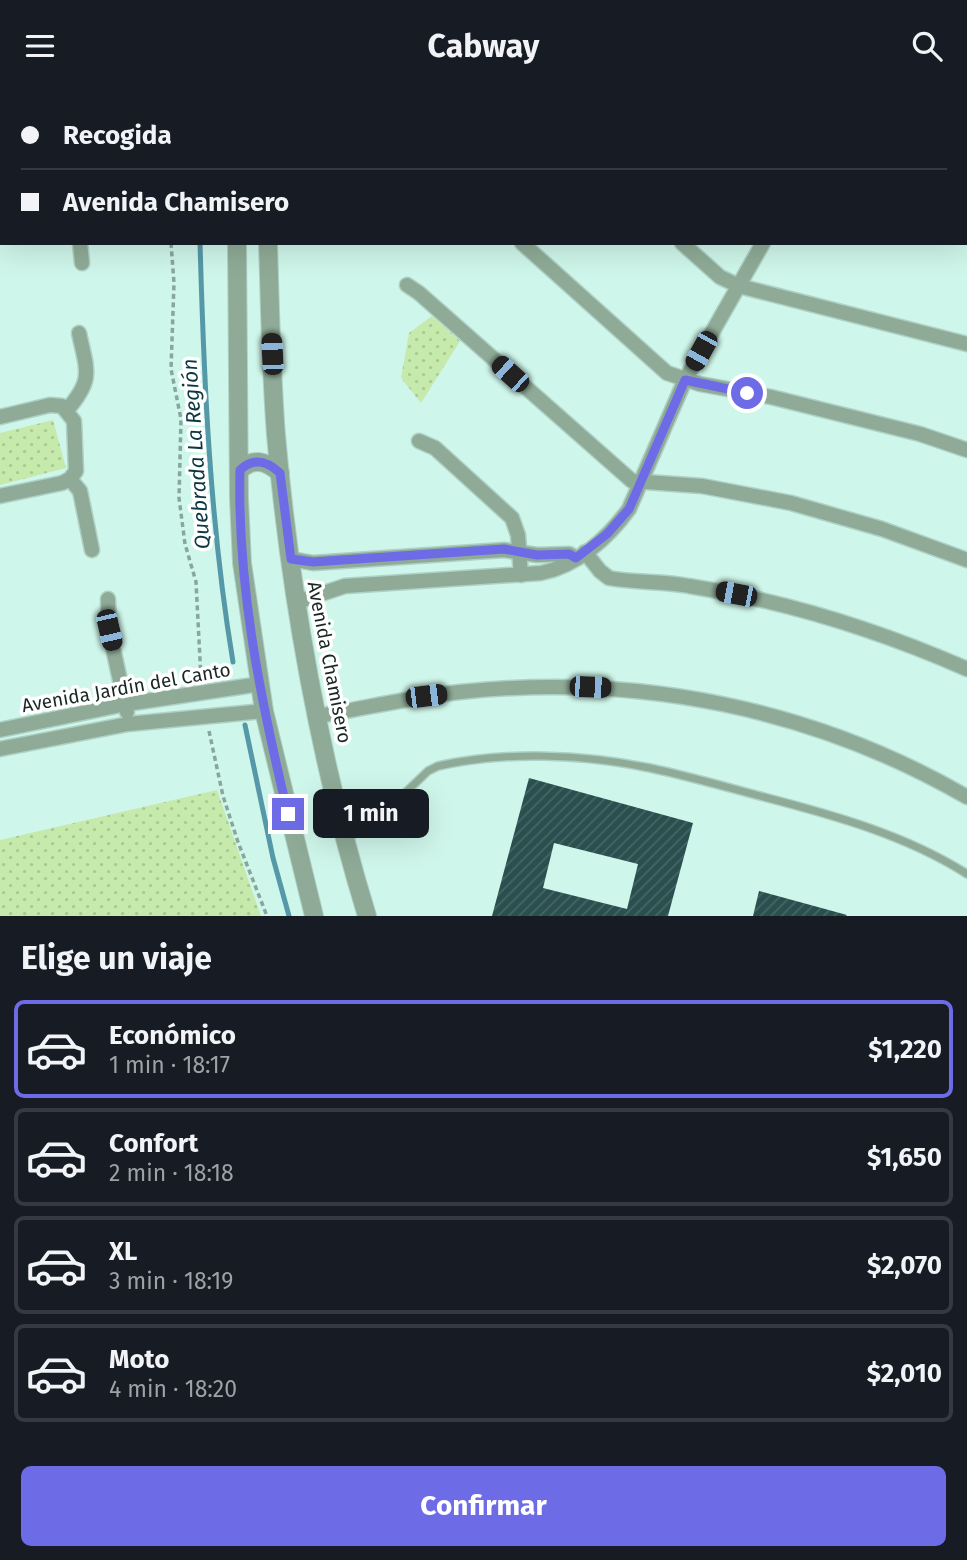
<!DOCTYPE html>
<html lang="es">
<meta charset="utf-8">
<style>
:root{--surface:#171b24;--page:#242831;--text:#f1f3f6;--muted:#9ea1a6;--line:#363941;--accent:#6e6be6}
body{margin:0;font-family:"Fira Sans",sans-serif;background:var(--page);color:var(--text);height:100vh;display:flex;flex-direction:column;font-size:26px;white-space:nowrap}
*{box-sizing:border-box;margin:0}
p{font-size:23px;color:var(--muted)}
.icon{flex:none;width:38px;height:38px;fill:none;stroke:currentColor;stroke-width:2;stroke-linecap:round;stroke-linejoin:round}
.map{position:relative;height:825px;overflow:hidden}
.drawer{display:flex;flex-direction:column;background:var(--surface);flex:1}
.drawer>*{flex:none}
.hud{position:absolute;left:0px;top:0px;width:968px;height:154px;box-shadow:0 7px 28px #0002;display:grid;align-content:center;height:154px;padding:0 21px;background:var(--surface)}
.end{position:absolute;width:32px;height:32px;margin:-16px;border:9px solid #6e6be6;background:#fff;box-shadow:0 0 0 4px #fff}
.from{border-radius:50%}
.bubble{position:absolute;height:49px;border-radius:10px;background:var(--surface);box-shadow:0 7px 28px #0002;font-size:23px;font-weight:700;line-height:49px;text-align:center}
.car{position:absolute;width:21px;height:42px;margin:-21px -10px;border-radius:9px;box-shadow:0 0 5px 2px #0007;background:linear-gradient(#222 24%,#8ab4d8 0 40%,#222 0 76%,#8ab4d8 0 86%,#222 0)}
.hud b{display:flex;align-items:center;gap:24px;height:66px;font-size:26px}
.hud b+b{border-top:2px solid var(--line)}
.hud i{width:18px;height:18px;background:var(--text)}
ul{padding:0;list-style:none}
li{display:flex;align-items:center;gap:21px;height:98px;margin:0 14px 10px;padding:0 7px;border:4px solid var(--line);border-radius:10px}
li div{flex:1}
li b{display:block;font-size:26px}
li em{font-style:normal;font-weight:700}
li.on{border-color:var(--accent)}
li>.icon{width:63px;height:63px;stroke-width:1.5}
h2{padding:0 21px;font-size:32px;line-height:84px}
.action{display:flex;gap:14px;margin-top:auto;padding:14px 21px}
.action a{flex:1;height:80px;border-radius:10px;background:var(--accent);color:#fff;font-size:28px;font-weight:700;line-height:80px;text-align:center}
header{display:flex;justify-content:space-between;align-items:center;height:91px;padding:0 21px;background:var(--surface);font-size:32px;font-weight:700}
.map>svg:first-child{display:block}
.grass{fill:url(#grass-dots)}
.lines{fill:none;stroke-linecap:round;stroke-linejoin:round}
.stream{stroke:#5598a8;stroke-width:5}
.building{fill:url(#building-hatch);fill-rule:evenodd}
.service-casing{stroke:#aed1c6;stroke-width:10}
.minor-casing{stroke:#aed1c6;stroke-width:17}
.tertiary-casing{stroke:#aed1c6;stroke-width:20}
.path{stroke:#88a69d;stroke-width:3.5;stroke-dasharray:5 3.5;stroke-linecap:butt}
.service{stroke:#8fab97;stroke-width:7}
.minor{stroke:#8fab97;stroke-width:14}
.tertiary{stroke:#8fab97;stroke-width:18}
.route{stroke:#6e6be6;stroke-width:9}
.labels{text-anchor:middle;stroke-width:7;stroke-linejoin:round;paint-order:stroke}
.street-label{font-size:19px;fill:#192723;stroke:#fff}
.water-label{font-size:21px;font-style:italic;fill:#0b3741;stroke:#fff}
</style>
<header><svg class="icon" aria-label="menu" viewBox="0 0 24 24"><path d="M4 6h16M4 12h16M4 18h16"/></svg>Cabway<svg class="icon" aria-label="search" viewBox="0 0 24 24"><circle cx="10" cy="10" r="6"/><path d="M15 15l6 6"/></svg></header>
<div class="map">
<svg width="967" height="825" viewBox="0 0 967 825">
<defs>
<pattern id="grass-dots" width="8" height="8" patternUnits="userSpaceOnUse" patternTransform="scale(1.75)"><rect width="8" height="8" fill="#c6e9ac"/><path d="M2 2h.1M6 6h.1" fill="none" stroke="#aac894" stroke-width="1.8" stroke-linecap="round"/></pattern>
<pattern id="building-hatch" width="6" height="6" patternUnits="userSpaceOnUse" patternTransform="scale(1.75)"><rect width="6" height="6" fill="#2a4f4f"/><path d="M-1 1l2-2M0 6l6-6M5 7l2-2" fill="none" stroke="#476565"/></pattern>
</defs>
<rect width="100%" height="100%" fill="#cff6ea"/>
<g class="grass">
<polygon points="432,225 460,250 421,312 401,287 409,242"/>
<polygon points="53,329 66,377 0,394 0,342"/>
<polygon points="217,699 261,825 0,825 0,749"/>
</g>
<g class="lines">
<g class="stream">
<polyline points="197,0 197,2"/>
<path d="M 200,152 C 204,293 210,433 233,571"/>
<polyline points="245,634 273,767 289,825"/>
</g>
</g>
<g class="building">
<path d="M 529,687 L 693,732 L 668,825 L 492,825 ZM 554,752 L 638,773 L 627,818 L 543,797 Z"/>
<polygon points="759,800 847,824 846,825 753,825"/>
</g>
<g class="lines">
<g class="service-casing">
<path id="service" d="M 346,749 L 383,723 L 428,680 L 438,675 C 505,660 583,663 650,677 C 688,685 726,696 764,706 C 833,724 906,744 967,783"/>
</g>
<g class="minor-casing">
<g id="minor">
<polyline points="60,0 61,2"/>
<polyline points="510,0 512,2"/>
<polyline points="668,0 670,2"/>
<polyline points="827,0 829,2"/>
<polyline points="966,35 967,35"/>
<polyline points="0,137 2,136"/>
<polyline points="966,143 967,143"/>
<polyline points="80,152 82,172"/>
<polyline points="522,152 667,282 700,293 771,306 920,343 967,359"/>
<polyline points="682,152 720,186 739,195 967,253"/>
<polyline points="407,194 419,202 632,390 702,395 791,412 882,438 967,469"/>
<path d="M 67,319 C 94,288 87,280 79,242"/>
<polyline points="0,326 50,314 62,315 74,330 76,380 70,388 62,392 0,405"/>
<polyline points="419,350 435,357 512,427 518,444 521,484"/>
<polyline points="70,388 80,400 92,459"/>
<path d="M 585,461 L 600,480 L 609,487 C 635,492 663,490 689,495 C 786,510 878,539 967,578"/>
<polyline points="291,468 313,472 504,459 537,464 569,463 576,467"/>
<polyline points="108,508 109,539 127,621"/>
<path d="M 297,511 L 345,495 L 541,482 C 577,475 608,447 629,418 L 685,289 L 763,152"/>
<path d="M 318,625 C 366,617 412,606 460,601 C 637,582 813,617 967,706"/>
<polyline points="0,639 126,613 260,593"/>
<polyline points="0,658 128,633 264,620"/>
</g>
</g>
<g class="tertiary-casing">
<g id="tertiary">
<polyline points="234,0 234,2"/>
<polyline points="263,0 264,2"/>
<polyline points="237,152 239,408 242,472 264,620 314,825"/>
<path d="M 268,152 C 270,216 271,280 276,344 C 290,503 320,672 367,825"/>
<path d="M 240,379 C 254,366 266,370 280,382"/>
</g>
</g>
<g class="path">
<polyline points="165,0 165,2"/>
<polyline points="171,152 174,192 171,278 181,328 179,407 185,453 196,491 201,588"/>
<polyline points="209,640 223,705 238,751 267,825"/>
</g>
<use href="#service" class="service"/>
<use href="#minor" class="minor"/>
<use href="#tertiary" class="tertiary"/>
</g>
<g class="lines">
<path class="route" d="M 288,723 C 261,611 237,495 240,379 C 254,366 267,370 280,382 L 291,468 L 313,471 L 504,458 L 537,464 L 569,463 L 576,467 L 607,443 L 629,418 L 685,289 L 747,302"/>
</g>
<g class="labels">
<g class="street-label">
<text transform="translate(330 571) rotate(79)" y="7">Avenida Chamisero</text>
<text transform="translate(126 596) rotate(-10)" y="7">Avenida Jardín del Canto</text>
</g>
<g class="water-label">
<text transform="translate(196 363) rotate(-94)" y="7">Quebrada La Región</text>
</g>
</g>
</svg>
<i class="end from" style="left:747px;top:302px"></i>
<i class="end" style="left:288px;top:723px"></i>
<div class="bubble" style="left:313px;top:698px;width:116px">1 min</div>
<i class="car" style="left:701px;top:260px;rotate:209deg"></i>
<i class="car" style="left:272px;top:263px;rotate:357deg"></i>
<i class="car" style="left:510px;top:283px;rotate:312deg"></i>
<i class="car" style="left:736px;top:503px;rotate:281deg"></i>
<i class="car" style="left:109px;top:539px;rotate:167deg"></i>
<i class="car" style="left:590px;top:596px;rotate:92deg"></i>
<i class="car" style="left:426px;top:605px;rotate:83deg"></i>
<div class="hud">
<b><i class="from"></i>Recogida</b>
<b><i></i>Avenida Chamisero</b>
</div>
</div>
<section class="drawer">
<h2>Elige un viaje</h2>
<ul>
<li class="on"><svg class="icon" aria-label="car" viewBox="0 0 24 24"><path d="M5 17H2v-5l4-1 3-4h7l3 4 3 1v5h-3M9 17h6M6 11h13"/><circle cx="7" cy="17" r="2"/><circle cx="17" cy="17" r="2"/></svg><div><b>Económico</b><p>1 min · 18:17</p></div><em>$1,220</em></li>
<li><svg class="icon" aria-label="car" viewBox="0 0 24 24"><path d="M5 17H2v-5l4-1 3-4h7l3 4 3 1v5h-3M9 17h6M6 11h13"/><circle cx="7" cy="17" r="2"/><circle cx="17" cy="17" r="2"/></svg><div><b>Confort</b><p>2 min · 18:18</p></div><em>$1,650</em></li>
<li><svg class="icon" aria-label="car" viewBox="0 0 24 24"><path d="M5 17H2v-5l4-1 3-4h7l3 4 3 1v5h-3M9 17h6M6 11h13"/><circle cx="7" cy="17" r="2"/><circle cx="17" cy="17" r="2"/></svg><div><b>XL</b><p>3 min · 18:19</p></div><em>$2,070</em></li>
<li><svg class="icon" aria-label="car" viewBox="0 0 24 24"><path d="M5 17H2v-5l4-1 3-4h7l3 4 3 1v5h-3M9 17h6M6 11h13"/><circle cx="7" cy="17" r="2"/><circle cx="17" cy="17" r="2"/></svg><div><b>Moto</b><p>4 min · 18:20</p></div><em>$2,010</em></li>
</ul>
<div class="action"><a>Confirmar</a></div>
</section>
